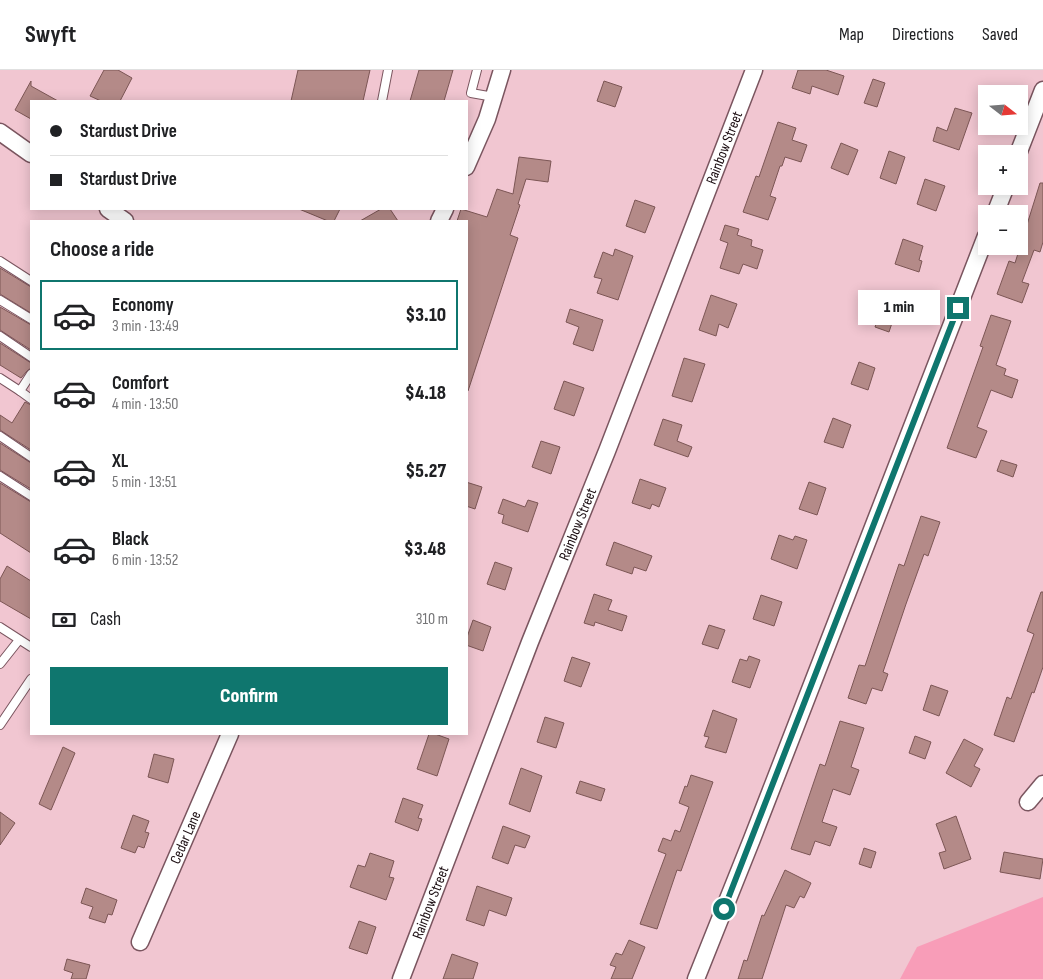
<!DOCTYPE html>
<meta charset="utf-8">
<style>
:root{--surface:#fff;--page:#f6f6f6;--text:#202124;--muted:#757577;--line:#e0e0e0;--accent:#0f766e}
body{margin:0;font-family:"Sofia Sans Condensed",sans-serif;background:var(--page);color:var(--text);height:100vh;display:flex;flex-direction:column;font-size:19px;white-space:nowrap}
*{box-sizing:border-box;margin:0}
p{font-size:16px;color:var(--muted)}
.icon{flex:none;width:28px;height:28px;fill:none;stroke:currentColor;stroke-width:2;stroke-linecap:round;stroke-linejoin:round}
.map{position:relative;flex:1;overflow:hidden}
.sheet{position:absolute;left:30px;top:150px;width:438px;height:515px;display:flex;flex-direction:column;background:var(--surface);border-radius:0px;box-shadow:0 2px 12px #0003}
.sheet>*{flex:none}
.top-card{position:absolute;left:30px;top:30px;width:438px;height:110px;border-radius:0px;box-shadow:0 2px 12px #0003;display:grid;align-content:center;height:110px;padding:0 20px;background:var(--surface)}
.needle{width:32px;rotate:107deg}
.fabs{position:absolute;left:978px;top:15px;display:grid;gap:10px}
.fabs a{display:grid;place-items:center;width:50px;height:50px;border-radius:0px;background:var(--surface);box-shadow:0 2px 12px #0003;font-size:25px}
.end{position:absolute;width:22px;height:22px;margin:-11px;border:6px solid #0f766e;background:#fff;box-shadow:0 0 0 2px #fff}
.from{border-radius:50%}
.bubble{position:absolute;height:35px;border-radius:0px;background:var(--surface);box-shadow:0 2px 12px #0003;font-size:16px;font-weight:800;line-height:35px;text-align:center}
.top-card b{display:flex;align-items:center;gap:18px;height:48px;font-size:19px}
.top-card b+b{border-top:1px solid var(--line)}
.top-card i{width:12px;height:12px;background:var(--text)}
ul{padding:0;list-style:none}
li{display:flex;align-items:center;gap:15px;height:70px;margin:0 10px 8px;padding:0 10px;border:2px solid transparent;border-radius:0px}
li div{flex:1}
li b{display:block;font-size:19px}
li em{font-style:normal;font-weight:800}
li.current{border-color:var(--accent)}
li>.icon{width:45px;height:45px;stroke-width:1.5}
h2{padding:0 20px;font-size:22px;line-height:60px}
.pay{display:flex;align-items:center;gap:12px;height:55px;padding:0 20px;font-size:19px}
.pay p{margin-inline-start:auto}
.cta{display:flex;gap:10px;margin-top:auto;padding:10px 20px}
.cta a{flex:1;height:58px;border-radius:0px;background:var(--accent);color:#fff;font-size:20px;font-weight:800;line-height:58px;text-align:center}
header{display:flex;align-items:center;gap:30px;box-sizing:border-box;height:70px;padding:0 25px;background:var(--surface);border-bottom:1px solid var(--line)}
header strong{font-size:24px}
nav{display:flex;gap:28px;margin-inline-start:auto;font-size:18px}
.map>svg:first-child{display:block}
.green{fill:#f89db8}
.building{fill:#b48a88;stroke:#7c5655}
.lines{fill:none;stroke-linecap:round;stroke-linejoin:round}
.lane-casing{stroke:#7a555f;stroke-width:10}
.street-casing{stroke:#7a555f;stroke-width:19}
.lane{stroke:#fff;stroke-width:8}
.street{stroke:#fff;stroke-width:16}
.route{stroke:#0f766e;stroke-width:6}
.labels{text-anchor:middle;stroke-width:4;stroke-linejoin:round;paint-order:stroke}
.street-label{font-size:15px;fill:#1a0c10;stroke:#fef0f3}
</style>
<header>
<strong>Swyft</strong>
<nav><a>Map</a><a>Directions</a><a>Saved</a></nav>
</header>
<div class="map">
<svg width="1043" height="909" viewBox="0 0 1043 909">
<rect width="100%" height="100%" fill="#f1c6d1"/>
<polygon class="green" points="1043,827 1043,909 900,909 917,877"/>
<g class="building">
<polygon points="104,0 118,0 132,8 120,31 101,31 90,26"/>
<polygon points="298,0 370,0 363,31 291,31"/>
<polygon points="419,0 453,0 444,31 410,31"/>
<polygon points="798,0 826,0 844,6 838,25 812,16 810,24 792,18"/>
<polygon points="873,9 885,13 877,37 864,33"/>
<polygon points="31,11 31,16 58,31 31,31 31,49 15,40"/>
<polygon points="604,11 622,17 615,37 597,31"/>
<polygon points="955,38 972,43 959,80 933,71 937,57 947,61"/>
<polygon points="778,52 796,58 792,70 807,75 801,92 785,87 782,96 780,96 770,126 776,128 768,150 743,142 756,106 759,107"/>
<polygon points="841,73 858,80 848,105 831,98"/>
<polygon points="889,81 905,87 896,114 880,108"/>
<polygon points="519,87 551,91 548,112 526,109 518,134 520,135 510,165 518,168 468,321 466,320 466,151 457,151 461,139 487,147 497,119 513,124"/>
<polygon points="925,109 945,116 936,141 917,134"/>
<polygon points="1040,113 1043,113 1043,172 1040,182 1034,180 1022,212 1029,214 1022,233 997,224 1009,191 1015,193"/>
<polygon points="635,130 655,137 645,163 626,156"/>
<polygon points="299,139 340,139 334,151 328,151"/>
<polygon points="381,139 390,139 398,151 360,151"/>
<polygon points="725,155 739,159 737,165 752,170 751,176 763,180 757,199 743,194 739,204 720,198 728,173 720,170"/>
<polygon points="903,169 923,176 919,190 922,191 919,202 895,194"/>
<polygon points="615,179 633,186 618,230 597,223 602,209 594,207 603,182 613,186"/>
<polygon points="0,198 31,217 31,243 0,224"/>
<polygon points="711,225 737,234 728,258 719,254 716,266 699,260"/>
<polygon points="884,230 898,235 889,262 875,257"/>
<polygon points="0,237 31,255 31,280 0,260"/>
<polygon points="570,239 603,250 593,281 573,274 579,257 566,252"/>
<polygon points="991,245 1011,251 996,295 1006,299 1004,305 1018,310 1012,328 991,320 977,357 987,361 976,388 947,378 983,277 980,276"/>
<polygon points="0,273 31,293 31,298 27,301 21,308 0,295"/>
<polygon points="684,288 705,294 692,332 672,326"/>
<polygon points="859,292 875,298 868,320 851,314"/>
<polygon points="564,311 584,318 574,346 554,339"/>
<polygon points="25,332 31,335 31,380 0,360 0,345 12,353"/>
<polygon points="833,348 851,355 843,378 824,372"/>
<polygon points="663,349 682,355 677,371 692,377 688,387 654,375"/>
<polygon points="541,371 560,377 551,404 532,397"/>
<polygon points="0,373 31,393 31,419 0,400"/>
<polygon points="1001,390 1017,395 1013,407 997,401"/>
<polygon points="640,409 666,418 659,437 652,434 650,439 632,433"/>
<polygon points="466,412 482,417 475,439 466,436"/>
<polygon points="809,412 826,418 817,445 799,439"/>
<polygon points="0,413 31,432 31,483 0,463"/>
<polygon points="503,429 525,437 528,430 538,433 528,462 502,453 504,445 498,443"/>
<polygon points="921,446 940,452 928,486 924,484 906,534 883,602 888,604 882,621 872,618 866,634 848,628 859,595 865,596 899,494 904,496"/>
<polygon points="779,465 793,470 795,466 807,470 797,499 771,489"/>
<polygon points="614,472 652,486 646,501 634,497 632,504 606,495"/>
<polygon points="495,492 512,498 505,520 487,514"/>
<polygon points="7,496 31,511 31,549 0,531 0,509"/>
<polygon points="1041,522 1043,522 1043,597 1034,623 1032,622 1014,672 994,665 1007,627 1011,629 1034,564 1027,561"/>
<polygon points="594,524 612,530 608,540 627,546 622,561 595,552 594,556 584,553"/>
<polygon points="761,525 782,532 774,556 753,549"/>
<polygon points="473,550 491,557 483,581 466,575 466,570"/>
<polygon points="709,555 725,560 718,579 702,574"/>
<polygon points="749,586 760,590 750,618 732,612 740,589 747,591"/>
<polygon points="572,587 590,593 581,617 564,611"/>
<polygon points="931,615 948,621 939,646 923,640"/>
<polygon points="713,640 737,649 726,683 705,677 709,667 704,666"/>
<polygon points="545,647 564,653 556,678 537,672"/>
<polygon points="840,651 864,658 851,697 859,700 850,725 833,719 822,752 837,757 830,776 815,771 810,785 791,779 820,694 825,696"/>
<polygon points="429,664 435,664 449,669 437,706 417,699"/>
<polygon points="915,666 931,672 925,689 909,683"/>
<polygon points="964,669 983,679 974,696 980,699 971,717 946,703"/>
<polygon points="63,677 75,683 51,740 39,734"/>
<polygon points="154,684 174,689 168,713 148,707"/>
<polygon points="521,698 542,706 530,742 509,734"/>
<polygon points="691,705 713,712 681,801 677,800 657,859 640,854 666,784 658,781 663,768 671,771 675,760 680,762 689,737 679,733 685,716 687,717"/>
<polygon points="580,711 605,719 601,731 576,723"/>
<polygon points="403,728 423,735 418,748 422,749 418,761 395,752"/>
<polygon points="0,742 15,753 0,775"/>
<polygon points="133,745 149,751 145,762 149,763 144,778 138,776 135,783 121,778"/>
<polygon points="956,746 971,789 944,799 939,783 946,781 936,754"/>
<polygon points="503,756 530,766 525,778 515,775 508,794 492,788"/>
<polygon points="864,778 876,782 871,798 859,794"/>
<polygon points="1004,782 1043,789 1040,809 1000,802"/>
<polygon points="370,783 394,791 389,807 394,808 386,830 350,817 358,795 365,797"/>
<polygon points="785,800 811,813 804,828 800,826 794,838 786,835 762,909 738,909 744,890 747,891 762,845 764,846"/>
<polygon points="477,816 512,828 506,846 489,840 484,856 466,850"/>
<polygon points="86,818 117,830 112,845 108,844 105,853 89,848 93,837 81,833"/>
<polygon points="359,851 376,857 367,884 349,878"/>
<polygon points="629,870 645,877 632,909 611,909 616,897 610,895 616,883 622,885"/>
<polygon points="452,884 478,893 473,909 443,909"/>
<polygon points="67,889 90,895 86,909 71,909 73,903 64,900"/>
</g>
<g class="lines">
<g class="lane-casing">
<g id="lane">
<polyline points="477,0 471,23 494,27"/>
<polyline points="382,31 388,0"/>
<polyline points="0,191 31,211"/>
<polyline points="0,230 31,249"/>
<polyline points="0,266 31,287"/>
<polyline points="31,304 20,321 31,329"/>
<polyline points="0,308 20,321"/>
<polyline points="0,366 31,387"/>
<polyline points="0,406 31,426"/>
<polyline points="0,557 31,577"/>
<polyline points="0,594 19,570"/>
<polyline points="0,655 31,609"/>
</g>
</g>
<g class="street-casing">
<g id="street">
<polyline points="0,62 31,84"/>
<polyline points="1018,84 1043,20"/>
<polyline points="466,97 487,49 502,0"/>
<polyline points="108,139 125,151"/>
<polyline points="995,144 1006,116"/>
<polyline points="439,151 445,139"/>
<polyline points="1028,732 1043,714"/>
<path id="s1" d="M 140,872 L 230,664"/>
<path id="s2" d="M 401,909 L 530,572 L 607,381 L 754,0"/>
<polyline points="696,909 752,769 986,166"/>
</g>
</g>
<use href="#lane" class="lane"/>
<use href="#street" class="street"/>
</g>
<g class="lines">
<polyline class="route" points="724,839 958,238"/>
</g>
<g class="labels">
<g class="street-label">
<text dy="5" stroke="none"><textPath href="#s2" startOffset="892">Rainbow Street</textPath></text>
<text dy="5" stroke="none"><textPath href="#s2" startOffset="488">Rainbow Street</textPath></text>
<text dy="5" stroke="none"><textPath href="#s1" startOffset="114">Cedar Lane</textPath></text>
<text dy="5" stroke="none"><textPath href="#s2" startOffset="82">Rainbow Street</textPath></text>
</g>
</g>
</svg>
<div class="fabs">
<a><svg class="needle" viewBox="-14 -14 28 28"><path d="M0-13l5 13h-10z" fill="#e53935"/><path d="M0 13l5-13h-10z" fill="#757577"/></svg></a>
<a>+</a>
<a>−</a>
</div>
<i class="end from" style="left:724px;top:839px"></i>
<i class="end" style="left:958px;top:238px"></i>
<div class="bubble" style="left:858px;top:220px;width:82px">1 min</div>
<div class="top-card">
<b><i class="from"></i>Stardust Drive</b>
<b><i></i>Stardust Drive</b>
</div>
<section class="sheet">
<h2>Choose a ride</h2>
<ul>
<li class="current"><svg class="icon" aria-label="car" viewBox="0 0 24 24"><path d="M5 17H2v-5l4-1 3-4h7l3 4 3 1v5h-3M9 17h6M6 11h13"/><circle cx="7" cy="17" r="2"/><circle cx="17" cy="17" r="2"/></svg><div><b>Economy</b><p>3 min · 13:49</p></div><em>$3.10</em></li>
<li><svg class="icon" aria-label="car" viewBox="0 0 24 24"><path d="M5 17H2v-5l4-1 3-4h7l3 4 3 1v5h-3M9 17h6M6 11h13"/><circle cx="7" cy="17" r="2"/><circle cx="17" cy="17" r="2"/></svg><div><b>Comfort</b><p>4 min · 13:50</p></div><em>$4.18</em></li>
<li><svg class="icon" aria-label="car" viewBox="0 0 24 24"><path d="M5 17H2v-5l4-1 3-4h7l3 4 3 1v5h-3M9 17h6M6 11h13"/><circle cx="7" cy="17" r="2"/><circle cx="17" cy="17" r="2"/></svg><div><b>XL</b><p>5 min · 13:51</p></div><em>$5.27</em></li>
<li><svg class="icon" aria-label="car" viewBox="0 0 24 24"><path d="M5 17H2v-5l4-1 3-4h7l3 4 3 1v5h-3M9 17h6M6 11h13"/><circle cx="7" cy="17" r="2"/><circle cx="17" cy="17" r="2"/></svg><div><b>Black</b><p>6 min · 13:52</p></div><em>$3.48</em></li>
</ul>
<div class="pay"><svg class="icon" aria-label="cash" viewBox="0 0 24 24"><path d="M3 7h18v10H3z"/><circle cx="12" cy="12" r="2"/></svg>Cash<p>310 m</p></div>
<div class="cta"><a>Confirm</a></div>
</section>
</div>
